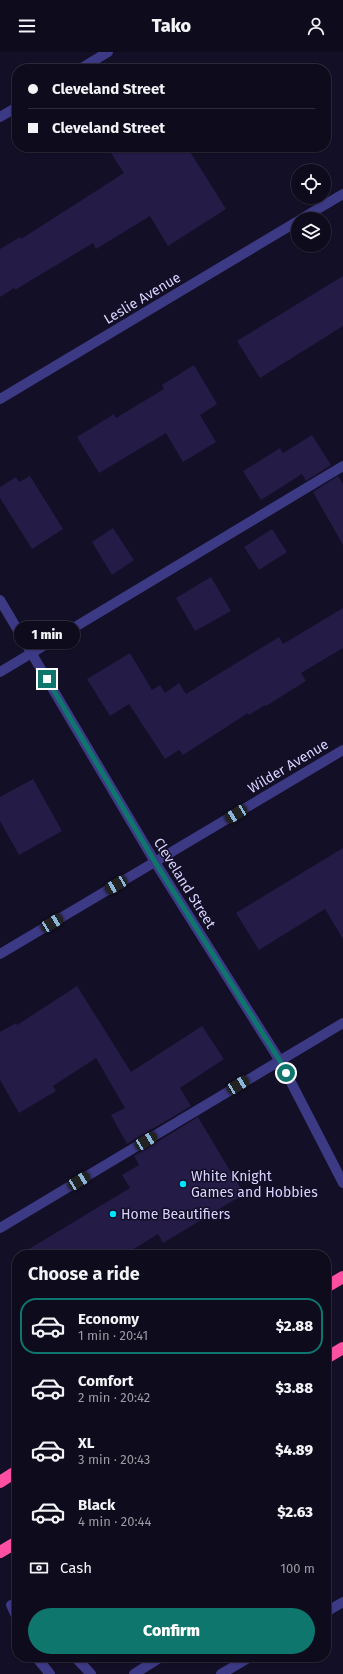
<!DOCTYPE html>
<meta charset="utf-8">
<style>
:root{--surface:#0e0b1c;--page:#171425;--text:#f1f3f6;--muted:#9b9ba3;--line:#2e2b3b;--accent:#0f766e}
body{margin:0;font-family:"Fira Sans",sans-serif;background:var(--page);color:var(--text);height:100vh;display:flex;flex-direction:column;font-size:15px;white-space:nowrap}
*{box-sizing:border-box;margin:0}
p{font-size:13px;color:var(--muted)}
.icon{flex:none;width:22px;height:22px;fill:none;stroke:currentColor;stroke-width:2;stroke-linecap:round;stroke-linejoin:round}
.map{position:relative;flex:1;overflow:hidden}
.sheet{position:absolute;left:12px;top:1198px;width:319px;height:412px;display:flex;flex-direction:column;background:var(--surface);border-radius:16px;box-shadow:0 1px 3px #0004,0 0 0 1px var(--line)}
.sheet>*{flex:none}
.hud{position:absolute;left:12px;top:12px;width:319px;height:88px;border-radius:16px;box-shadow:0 1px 3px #0004,0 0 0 1px var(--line);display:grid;align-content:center;height:88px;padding:0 16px;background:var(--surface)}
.fabs{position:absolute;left:291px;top:112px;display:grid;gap:8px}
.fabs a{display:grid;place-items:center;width:40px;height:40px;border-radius:50%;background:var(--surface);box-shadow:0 1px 3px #0004,0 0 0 1px var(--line);font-size:20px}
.end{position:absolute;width:18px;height:18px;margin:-9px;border:5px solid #0f766e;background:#fff;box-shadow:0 0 0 2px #fff}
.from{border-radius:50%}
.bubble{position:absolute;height:28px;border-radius:14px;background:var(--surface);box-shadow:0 1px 3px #0004,0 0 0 1px var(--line);font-size:13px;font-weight:800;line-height:28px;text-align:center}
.car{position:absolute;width:12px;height:24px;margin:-12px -6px;border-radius:5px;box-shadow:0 0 3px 1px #0007;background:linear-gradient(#222 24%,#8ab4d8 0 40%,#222 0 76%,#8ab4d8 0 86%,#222 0)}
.hud b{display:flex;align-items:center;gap:14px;height:38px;font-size:15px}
.hud b+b{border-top:1px solid var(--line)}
.hud i{width:10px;height:10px;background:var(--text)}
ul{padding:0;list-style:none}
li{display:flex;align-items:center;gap:12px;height:56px;margin:0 8px 6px;padding:0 8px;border:2px solid transparent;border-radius:16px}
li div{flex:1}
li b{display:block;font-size:15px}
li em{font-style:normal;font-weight:800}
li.current{border-color:var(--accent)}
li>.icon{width:36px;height:36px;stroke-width:1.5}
h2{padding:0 16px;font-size:18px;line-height:48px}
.pay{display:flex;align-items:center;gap:10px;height:44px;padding:0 16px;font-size:15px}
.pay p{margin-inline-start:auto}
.action{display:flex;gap:8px;margin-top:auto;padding:8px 16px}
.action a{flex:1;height:46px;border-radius:24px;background:var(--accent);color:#fff;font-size:16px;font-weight:800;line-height:46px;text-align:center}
header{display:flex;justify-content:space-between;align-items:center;height:52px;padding:0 16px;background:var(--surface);font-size:18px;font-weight:800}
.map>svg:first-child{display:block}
.building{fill:#241b47}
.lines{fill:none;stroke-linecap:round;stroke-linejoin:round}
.lane{stroke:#3d3a85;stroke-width:10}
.street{stroke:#3d3a85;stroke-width:10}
.highway{stroke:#ff4fa3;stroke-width:12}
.route{stroke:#0f766e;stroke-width:5}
.poi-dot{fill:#00e5ff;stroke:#130f26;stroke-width:1.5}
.labels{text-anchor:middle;stroke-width:3;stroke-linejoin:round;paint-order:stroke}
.street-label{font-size:14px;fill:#d9d4ff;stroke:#130f26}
.poi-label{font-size:14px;fill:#d9d4ff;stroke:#130f26;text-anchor:start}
</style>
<header><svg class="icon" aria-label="menu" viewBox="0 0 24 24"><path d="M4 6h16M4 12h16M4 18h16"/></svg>Tako<svg class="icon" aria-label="person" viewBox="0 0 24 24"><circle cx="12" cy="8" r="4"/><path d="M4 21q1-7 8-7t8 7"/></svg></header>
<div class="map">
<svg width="343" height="1622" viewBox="0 0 343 1622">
<rect width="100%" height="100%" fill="#130f26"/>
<g class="building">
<polygon points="107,95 187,95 226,157 168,194 150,164 96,197 93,191 15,238 14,236 0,245 0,197 20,185 21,187 124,121"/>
<polygon points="343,224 343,274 260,326 237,289"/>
<polygon points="194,313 217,352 200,363 216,390 183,410 166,381 99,421 77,385 114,362 116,366 164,337 162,333"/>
<polygon points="312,383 331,413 306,429 302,422 261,448 243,419 280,396 283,401"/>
<polygon points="30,424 63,477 32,497 0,446 0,435 16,425 19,430"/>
<polygon points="338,424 343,432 343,493 313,440"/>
<polygon points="113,476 134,508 112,523 92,490"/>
<polygon points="272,477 287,500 259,518 244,495"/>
<polygon points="211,525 231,559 195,579 176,546"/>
<polygon points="343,556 343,596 301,621 306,629 266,654 265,653 249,663 248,661 183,703 179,698 165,707 129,652 110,664 87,627 130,601 152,638 160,633 165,641 179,631 186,642 279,585 283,592"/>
<polygon points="33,727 62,779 19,803 0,769 0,745"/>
<polygon points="343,796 343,887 325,857 259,898 236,861"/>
<polygon points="77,934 131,1020 202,974 224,1007 180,1036 191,1054 127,1092 111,1063 125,1056 96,1006 53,1034 56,1039 19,1061 0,1028 0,980 16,971 17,973"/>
<polygon points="198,1065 244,1142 163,1191 158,1182 124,1203 19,1203 130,1136 122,1123 139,1113 134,1104"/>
</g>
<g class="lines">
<g class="lane">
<polyline points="80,17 108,0"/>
<polyline points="0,65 17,55"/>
<polyline points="0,620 343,414"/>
<polyline points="0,1176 343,971"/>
<polyline points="11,1553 17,1566"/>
<polyline points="326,1560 343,1550"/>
<polyline points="36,1605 50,1622"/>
<polyline points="75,1605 91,1622"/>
<polyline points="134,1622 161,1605"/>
<polyline points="221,1622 250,1605"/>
</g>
<g class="street">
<polyline points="301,167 343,142"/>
<polyline points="0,347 298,169"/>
<polyline points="0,548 155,810 280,1009 343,1131"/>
<polyline points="0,902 343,698"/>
</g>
<g class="highway">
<polyline points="326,1235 343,1225"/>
<polyline points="326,1306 343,1296"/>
<polyline points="0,1430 17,1419"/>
<polyline points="0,1500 17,1490"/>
</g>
</g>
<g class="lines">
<polyline class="route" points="47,627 155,810 280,1009 286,1021"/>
</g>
<g class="poi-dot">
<circle cx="183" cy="1132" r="4"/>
<circle cx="113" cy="1162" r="4"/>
</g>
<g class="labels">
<g class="street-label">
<text transform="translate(142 246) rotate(-31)" y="5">Leslie Avenue</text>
<text transform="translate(288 714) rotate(-31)" y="5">Wilder Avenue</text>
<text transform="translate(185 831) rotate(58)" y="5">Cleveland Street</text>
</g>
<g class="poi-label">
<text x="191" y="1129">White Knight<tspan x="191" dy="16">Games and Hobbies</tspan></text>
<text x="121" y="1167">Home Beautifiers</text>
</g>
</g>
</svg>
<div class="fabs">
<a><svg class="icon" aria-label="locate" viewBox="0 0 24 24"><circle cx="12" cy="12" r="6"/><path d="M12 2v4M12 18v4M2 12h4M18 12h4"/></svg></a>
<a><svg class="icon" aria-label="layers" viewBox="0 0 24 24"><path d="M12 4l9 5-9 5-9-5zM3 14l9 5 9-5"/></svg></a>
</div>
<i class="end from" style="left:286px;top:1021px"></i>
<i class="end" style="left:47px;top:627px"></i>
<div class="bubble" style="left:14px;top:569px;width:66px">1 min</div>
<i class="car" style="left:236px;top:762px;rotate:239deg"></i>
<i class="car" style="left:116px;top:833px;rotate:240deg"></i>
<i class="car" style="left:52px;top:871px;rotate:59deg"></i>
<i class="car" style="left:238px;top:1033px;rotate:59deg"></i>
<i class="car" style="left:146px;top:1089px;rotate:59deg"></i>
<i class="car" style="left:79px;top:1129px;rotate:59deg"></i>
<div class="hud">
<b><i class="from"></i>Cleveland Street</b>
<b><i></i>Cleveland Street</b>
</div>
<section class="sheet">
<h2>Choose a ride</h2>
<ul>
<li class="current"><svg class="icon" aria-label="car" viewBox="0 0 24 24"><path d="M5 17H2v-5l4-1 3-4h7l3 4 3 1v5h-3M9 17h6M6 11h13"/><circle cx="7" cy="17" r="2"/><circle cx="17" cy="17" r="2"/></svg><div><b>Economy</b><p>1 min · 20:41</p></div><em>$2.88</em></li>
<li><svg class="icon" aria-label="car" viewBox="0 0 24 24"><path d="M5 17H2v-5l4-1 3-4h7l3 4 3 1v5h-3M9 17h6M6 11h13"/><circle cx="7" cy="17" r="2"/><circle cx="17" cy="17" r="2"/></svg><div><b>Comfort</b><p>2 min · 20:42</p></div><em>$3.88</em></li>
<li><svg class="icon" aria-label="car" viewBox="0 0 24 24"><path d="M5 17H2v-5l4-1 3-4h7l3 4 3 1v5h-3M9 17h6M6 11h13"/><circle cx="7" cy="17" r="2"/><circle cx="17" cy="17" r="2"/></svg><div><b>XL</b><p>3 min · 20:43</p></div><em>$4.89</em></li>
<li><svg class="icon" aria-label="car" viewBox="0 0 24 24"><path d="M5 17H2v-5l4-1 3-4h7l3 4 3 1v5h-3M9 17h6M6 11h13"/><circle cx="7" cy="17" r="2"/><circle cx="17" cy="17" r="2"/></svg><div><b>Black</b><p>4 min · 20:44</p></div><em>$2.63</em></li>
</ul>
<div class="pay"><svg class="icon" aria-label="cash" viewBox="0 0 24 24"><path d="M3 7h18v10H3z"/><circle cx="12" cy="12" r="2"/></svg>Cash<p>100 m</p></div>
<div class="action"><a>Confirm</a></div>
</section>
</div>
